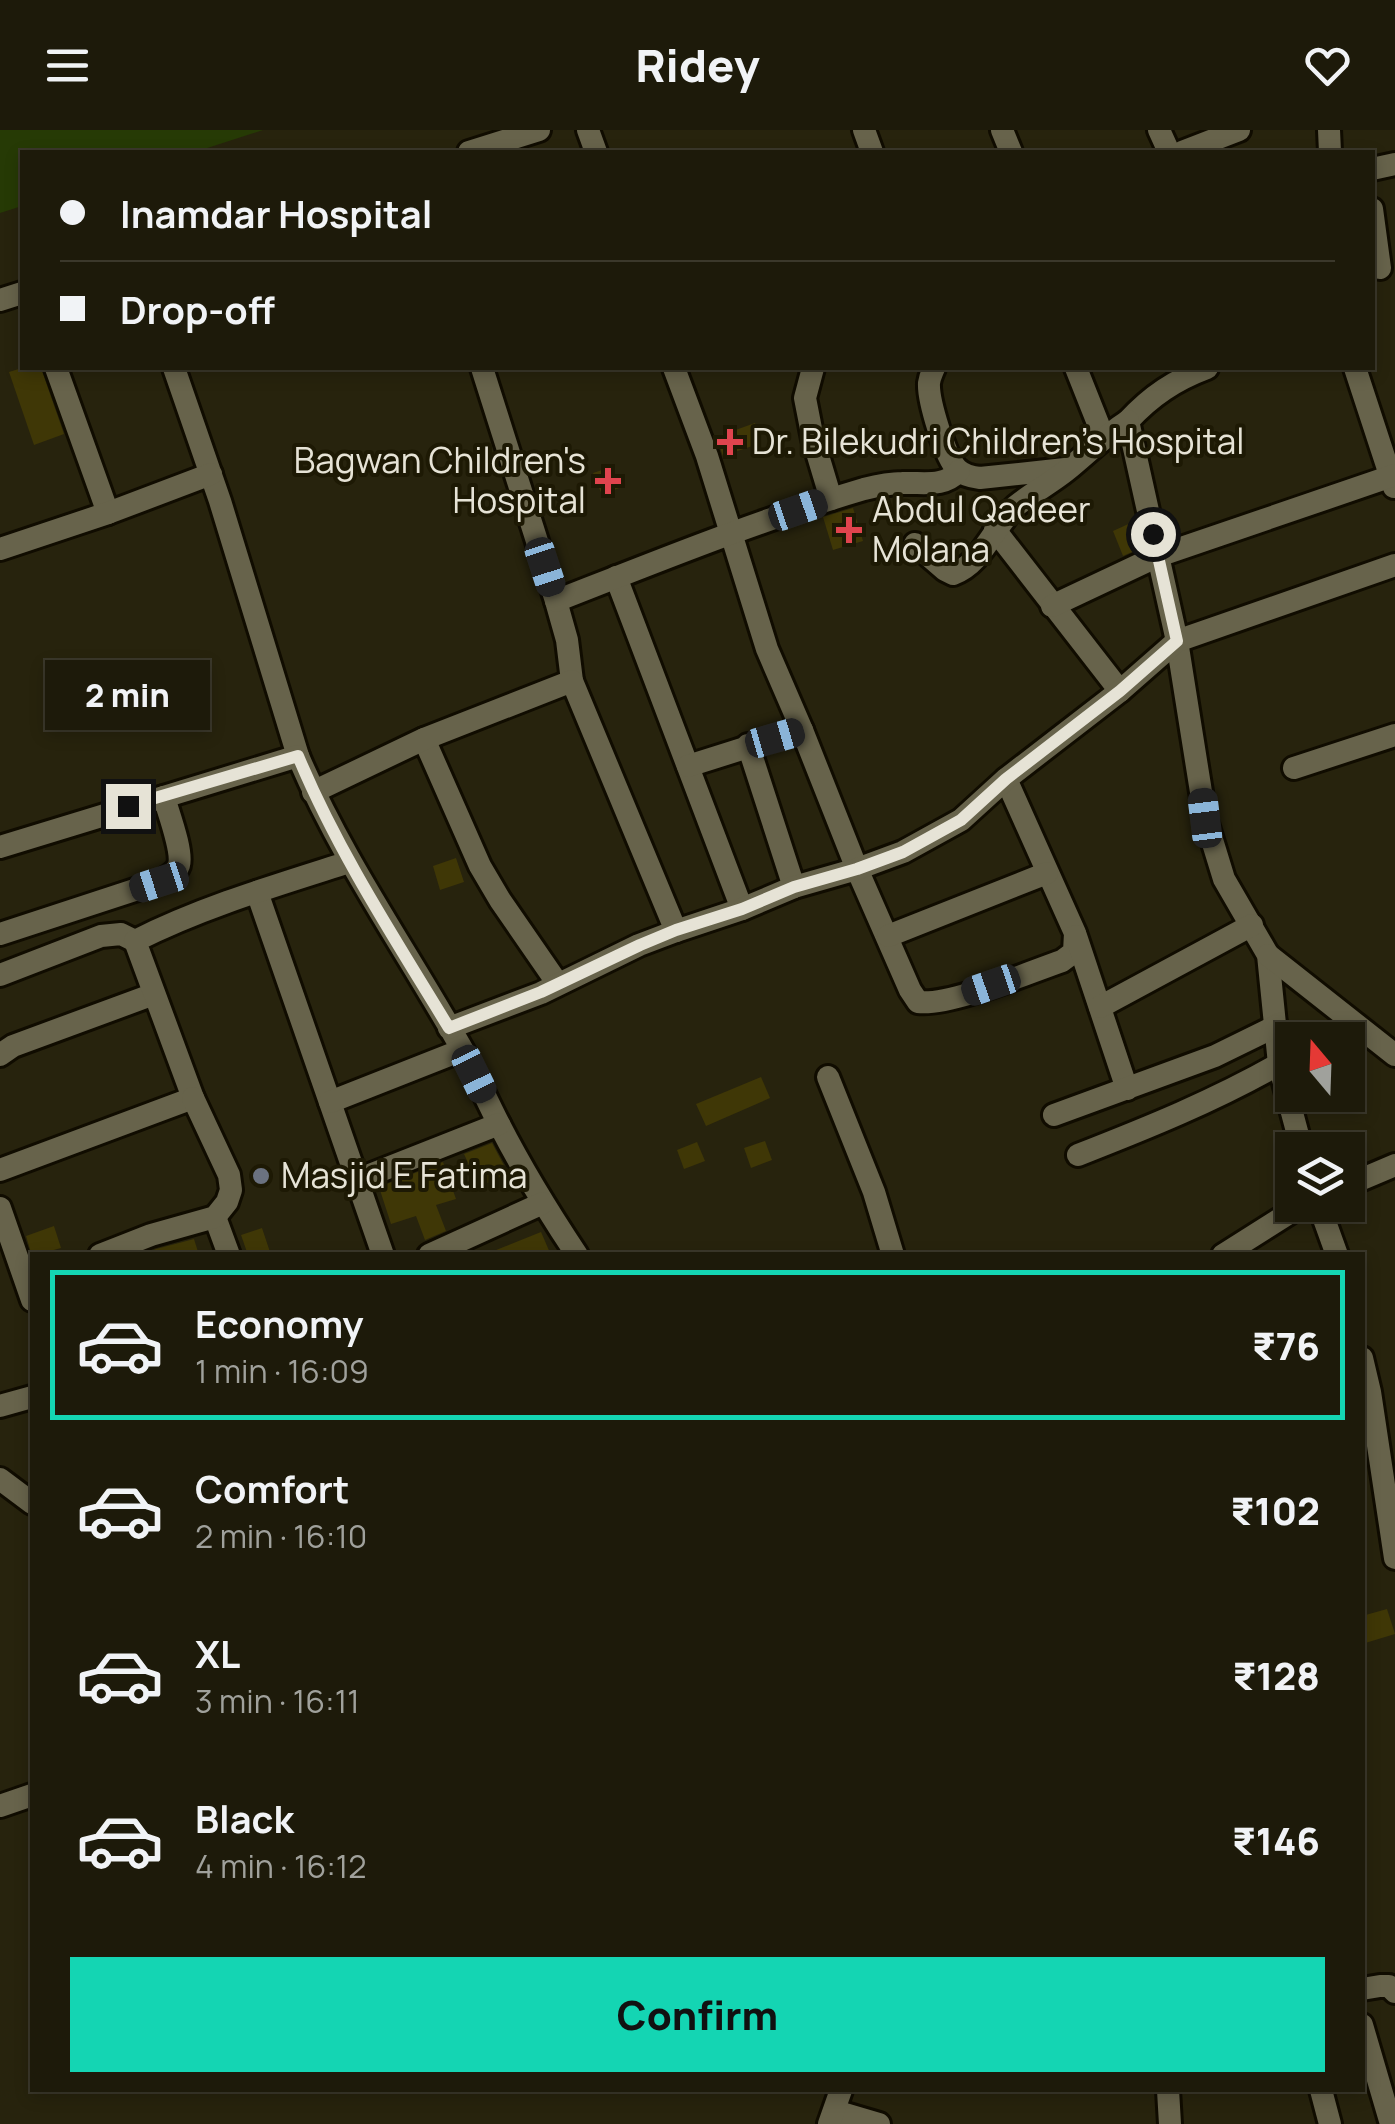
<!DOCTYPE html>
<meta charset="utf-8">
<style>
:root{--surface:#1d1a0a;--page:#252313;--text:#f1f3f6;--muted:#a0a19c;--line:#3b382b;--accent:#14d5b3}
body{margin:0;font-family:Manrope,sans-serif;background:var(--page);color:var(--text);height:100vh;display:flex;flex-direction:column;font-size:38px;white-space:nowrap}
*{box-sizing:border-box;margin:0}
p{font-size:32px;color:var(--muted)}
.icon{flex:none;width:55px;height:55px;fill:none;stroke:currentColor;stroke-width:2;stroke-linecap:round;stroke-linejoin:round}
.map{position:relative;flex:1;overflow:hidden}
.side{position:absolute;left:30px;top:1122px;width:1335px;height:840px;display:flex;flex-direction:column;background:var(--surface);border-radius:0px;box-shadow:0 5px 15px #0003,0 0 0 2px var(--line)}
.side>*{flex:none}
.top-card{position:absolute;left:20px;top:20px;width:1355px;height:220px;border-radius:0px;box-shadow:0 5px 15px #0003,0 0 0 2px var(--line);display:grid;align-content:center;height:220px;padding:0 40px;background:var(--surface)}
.needle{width:65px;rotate:341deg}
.controls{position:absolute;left:1275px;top:892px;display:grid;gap:20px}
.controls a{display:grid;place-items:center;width:90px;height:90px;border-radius:0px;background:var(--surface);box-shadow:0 5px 15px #0003,0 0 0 2px var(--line);font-size:50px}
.end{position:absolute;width:45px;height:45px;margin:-22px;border:12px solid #e6e3d6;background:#111;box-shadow:0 0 0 5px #111}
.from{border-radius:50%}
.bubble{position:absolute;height:70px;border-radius:0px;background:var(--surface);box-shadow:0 5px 15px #0003,0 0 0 2px var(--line);font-size:32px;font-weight:800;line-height:70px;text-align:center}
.car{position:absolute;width:30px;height:60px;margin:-30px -15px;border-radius:12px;box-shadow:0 0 8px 2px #0007;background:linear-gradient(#222 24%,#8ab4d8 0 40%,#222 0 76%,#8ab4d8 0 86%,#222 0)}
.top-card b{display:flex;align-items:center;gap:35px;height:95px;font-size:38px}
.top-card b+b{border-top:2px solid var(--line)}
.top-card i{width:25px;height:25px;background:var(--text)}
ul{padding:18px 0 0;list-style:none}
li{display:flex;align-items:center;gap:30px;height:150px;margin:0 20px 15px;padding:0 20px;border:5px solid transparent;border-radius:0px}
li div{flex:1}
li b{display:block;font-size:38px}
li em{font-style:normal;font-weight:800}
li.selected{border-color:var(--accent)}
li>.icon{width:90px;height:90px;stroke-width:1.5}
.primary-button{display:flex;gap:20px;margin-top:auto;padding:20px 40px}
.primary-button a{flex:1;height:115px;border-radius:0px;background:var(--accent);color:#111;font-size:40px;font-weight:800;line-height:115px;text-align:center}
header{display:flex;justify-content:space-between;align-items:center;height:130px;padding:0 40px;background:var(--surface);font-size:45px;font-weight:800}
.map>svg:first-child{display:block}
.green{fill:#263a05}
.building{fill:#3f3706}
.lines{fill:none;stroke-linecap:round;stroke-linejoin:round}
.minor-casing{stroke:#100c00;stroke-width:28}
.minor{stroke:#67634b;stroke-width:22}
.route{stroke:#e6e3d6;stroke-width:12}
.health-dot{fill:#e0444e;stroke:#1d1904;stroke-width:4}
.worship-dot{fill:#6b7280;stroke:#1d1904;stroke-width:4}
.labels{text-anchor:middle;stroke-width:8;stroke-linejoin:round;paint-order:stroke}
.poi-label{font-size:35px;fill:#e6e3d6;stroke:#1d1904;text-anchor:start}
</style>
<header><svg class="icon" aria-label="menu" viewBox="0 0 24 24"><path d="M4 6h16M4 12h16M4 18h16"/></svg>Ridey<svg class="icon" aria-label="heart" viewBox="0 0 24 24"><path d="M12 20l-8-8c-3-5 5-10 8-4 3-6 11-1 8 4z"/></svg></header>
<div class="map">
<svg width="1395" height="1994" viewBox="0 0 1395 1994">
<rect width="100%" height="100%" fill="#27230d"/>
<polygon class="green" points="0,0 263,0 195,22 22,22 22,76 0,83"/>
<g class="building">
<polygon points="22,238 41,238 64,304 34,315 9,242"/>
<polygon points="755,293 761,313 723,326 716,307"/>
<polygon points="611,337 619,358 602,365 593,343"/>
<polygon points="853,378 863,411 833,420 823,387"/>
<polygon points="1135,391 1141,418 1123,426 1113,401"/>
<polygon points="456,728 464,752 440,760 433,736"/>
<polygon points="761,947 770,968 706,996 696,974"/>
<polygon points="765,1011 772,1030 751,1038 744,1018"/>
<polygon points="697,1012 705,1031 684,1039 677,1020"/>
<polygon points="492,1013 508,1043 479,1057 464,1024"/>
<polygon points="443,1032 456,1069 436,1075 446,1101 425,1110 416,1086 391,1094 379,1057"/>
<polygon points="54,1096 61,1118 32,1126 26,1106"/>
<polygon points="262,1098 271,1125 248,1125 241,1105"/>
<polygon points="541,1102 551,1125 486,1125 486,1124"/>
<polygon points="194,1109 199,1125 142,1125 156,1119"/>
<polygon points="1387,1479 1395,1504 1362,1514 1362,1486"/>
</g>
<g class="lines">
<g class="minor-casing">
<g id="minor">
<polyline points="588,0 596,22"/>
<polyline points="864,0 872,22"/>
<polyline points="1002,0 1011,22"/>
<polyline points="1159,0 1169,22"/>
<polyline points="1329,0 1330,22"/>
<polyline points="469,22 539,0"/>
<polyline points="1182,22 1239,0"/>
<polyline points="1372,39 1395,34"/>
<polyline points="1372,79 1380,138"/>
<polyline points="0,170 22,163"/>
<polyline points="56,238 108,383"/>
<path d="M 174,238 L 220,371 L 298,626 C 342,730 407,821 462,919 C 475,943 486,969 499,994 C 522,1039 549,1083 577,1125"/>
<polyline points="482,238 556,471 567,510 572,551"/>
<path d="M 674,238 L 707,326 L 767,519 L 802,600 L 857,739 L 910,860 L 918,872 C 950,876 1027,843 1062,831 L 1074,822 L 1075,803 L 1006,649"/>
<polyline points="813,238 805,268 813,309 831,369"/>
<path d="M 934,238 C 931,245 930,246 929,253 C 928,270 945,327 957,339 C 963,345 971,347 980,348 L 1065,339"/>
<polyline points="1076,238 1103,306"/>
<path d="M 1207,238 C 1175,250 1151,266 1128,291 L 1177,511 L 1205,687 L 1224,749 L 1268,825 L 1279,934 L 1302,1020"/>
<polyline points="1355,238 1394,357"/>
<polyline points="995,400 1120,561"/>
<path d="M 915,414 L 945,440 L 953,444 C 982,434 994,396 1016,376 C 1032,363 1051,353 1067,340 C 1089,322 1103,307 1128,291"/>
<polyline points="0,419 108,383 211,344"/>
<polyline points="616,447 742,779"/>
<path d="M 556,471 C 658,431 759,390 864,359 C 876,356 890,353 902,353 C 924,352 943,358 959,341"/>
<polyline points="1052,476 1158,426 1395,345"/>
<polyline points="424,609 480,736 500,770 558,854"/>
<polyline points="748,615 794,757"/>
<polyline points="688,636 802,600"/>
<polyline points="1294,638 1395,605"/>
<polyline points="313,662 424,609 572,551 676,801"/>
<polyline points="0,717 298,626"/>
<polyline points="257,762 383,1125"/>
<path d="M 0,804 L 159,752 C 166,748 176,744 179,735 C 183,721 168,682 164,667"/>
<polyline points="888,806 1047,743"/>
<polyline points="1076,806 1127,959"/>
<polyline points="1268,825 1395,925"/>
<polyline points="0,845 101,806 121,804 135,811"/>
<polyline points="1100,877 1252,795"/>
<polyline points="449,898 541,863 639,815 676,801 742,779 794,757 857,739 903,722 961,690 1006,649 1120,561 1177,511 1395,435"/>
<polyline points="0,925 13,916 154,864"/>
<polyline points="828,947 874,1062 893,1125"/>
<polyline points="330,972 462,920"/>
<polyline points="1054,985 1215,926 1276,896"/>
<path d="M 1078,1025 C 1147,998 1214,971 1279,934"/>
<path d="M 0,1040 L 193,968 L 135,811 C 202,777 277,755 349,732"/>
<polyline points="357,1050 499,994"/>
<polyline points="1348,1055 1395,1035"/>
<polyline points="1319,1075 1337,1125"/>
<polyline points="0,1078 32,1170"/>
<polyline points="215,1087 229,1125"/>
<polyline points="100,1125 151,1105 215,1087 227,1072 231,1060 229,1045 193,968"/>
<polyline points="429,1125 543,1073"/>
<polyline points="1223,1125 1302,1075"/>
<polyline points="1362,1228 1370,1262 1395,1428"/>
<polyline points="0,1276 32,1267"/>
<polyline points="0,1349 32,1373"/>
<polyline points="0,1676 32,1665"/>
<polyline points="1362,1859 1380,1856 1389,1856 1395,1862"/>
<polyline points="1362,1895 1391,1994"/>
<polyline points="1168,1960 1170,1994"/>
<polyline points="1321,1960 1330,1994"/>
<polyline points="835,1981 879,1994"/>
<polyline points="829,1994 841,1960"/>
</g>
</g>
<use href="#minor" class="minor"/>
</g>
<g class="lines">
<path class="route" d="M 128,676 L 298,626 C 338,722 395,809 449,898 L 541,862 L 640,815 L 676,800 L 742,779 L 794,757 L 857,739 L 903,722 L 961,690 L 1006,649 L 1120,561 L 1177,511 L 1153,404"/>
</g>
<g class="health-dot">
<path d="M725 297h10v10h10v10h-10v10h-10v-10h-10v-10h10z"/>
<path d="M603 336h10v10h10v10h-10v10h-10v-10h-10v-10h10z"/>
<path d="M844 385h10v10h10v10h-10v10h-10v-10h-10v-10h10z"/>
</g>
<circle class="worship-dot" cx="261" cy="1046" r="10"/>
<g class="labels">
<g class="poi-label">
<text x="752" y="324">Dr. Bilekudri Children's Hospital</text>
<text x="586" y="343" text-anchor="end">Bagwan Children's<tspan x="586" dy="40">Hospital</tspan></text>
<text x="872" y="392">Abdul Qadeer<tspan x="872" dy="40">Molana</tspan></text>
<text x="281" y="1058">Masjid E Fatima</text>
</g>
</g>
</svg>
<div class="controls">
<a><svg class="needle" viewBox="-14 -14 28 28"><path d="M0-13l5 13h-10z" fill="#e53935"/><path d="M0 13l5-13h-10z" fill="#a0a19c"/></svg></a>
<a><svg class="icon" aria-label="layers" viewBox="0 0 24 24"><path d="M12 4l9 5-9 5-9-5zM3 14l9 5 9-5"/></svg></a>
</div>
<i class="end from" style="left:1153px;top:404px"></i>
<i class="end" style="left:128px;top:676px"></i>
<div class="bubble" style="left:45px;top:530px;width:165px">2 min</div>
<i class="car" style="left:798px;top:380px;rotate:71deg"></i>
<i class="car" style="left:545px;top:437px;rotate:162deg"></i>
<i class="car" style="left:775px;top:608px;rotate:74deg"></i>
<i class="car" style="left:1205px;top:688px;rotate:353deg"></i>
<i class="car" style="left:159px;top:752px;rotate:252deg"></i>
<i class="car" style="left:991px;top:855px;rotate:251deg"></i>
<i class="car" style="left:474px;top:944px;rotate:154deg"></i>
<div class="top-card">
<b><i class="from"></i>Inamdar Hospital</b>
<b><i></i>Drop-off</b>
</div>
<section class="side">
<ul>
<li class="selected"><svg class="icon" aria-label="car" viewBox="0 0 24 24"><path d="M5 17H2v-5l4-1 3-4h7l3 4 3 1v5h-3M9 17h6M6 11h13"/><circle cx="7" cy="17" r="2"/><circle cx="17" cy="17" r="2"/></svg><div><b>Economy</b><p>1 min · 16:09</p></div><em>₹76</em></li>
<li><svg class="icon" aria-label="car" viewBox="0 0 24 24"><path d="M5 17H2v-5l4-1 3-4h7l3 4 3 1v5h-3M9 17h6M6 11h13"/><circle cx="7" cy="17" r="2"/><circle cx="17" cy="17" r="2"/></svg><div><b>Comfort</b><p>2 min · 16:10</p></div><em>₹102</em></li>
<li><svg class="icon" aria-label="car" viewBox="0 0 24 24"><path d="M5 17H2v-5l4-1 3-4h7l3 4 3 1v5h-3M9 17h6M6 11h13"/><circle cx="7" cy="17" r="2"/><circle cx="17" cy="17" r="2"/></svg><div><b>XL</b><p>3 min · 16:11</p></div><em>₹128</em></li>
<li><svg class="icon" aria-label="car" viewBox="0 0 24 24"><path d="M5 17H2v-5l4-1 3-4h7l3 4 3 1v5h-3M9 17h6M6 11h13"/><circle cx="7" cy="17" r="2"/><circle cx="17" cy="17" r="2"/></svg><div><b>Black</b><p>4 min · 16:12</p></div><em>₹146</em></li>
</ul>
<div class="primary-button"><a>Confirm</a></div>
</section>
</div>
